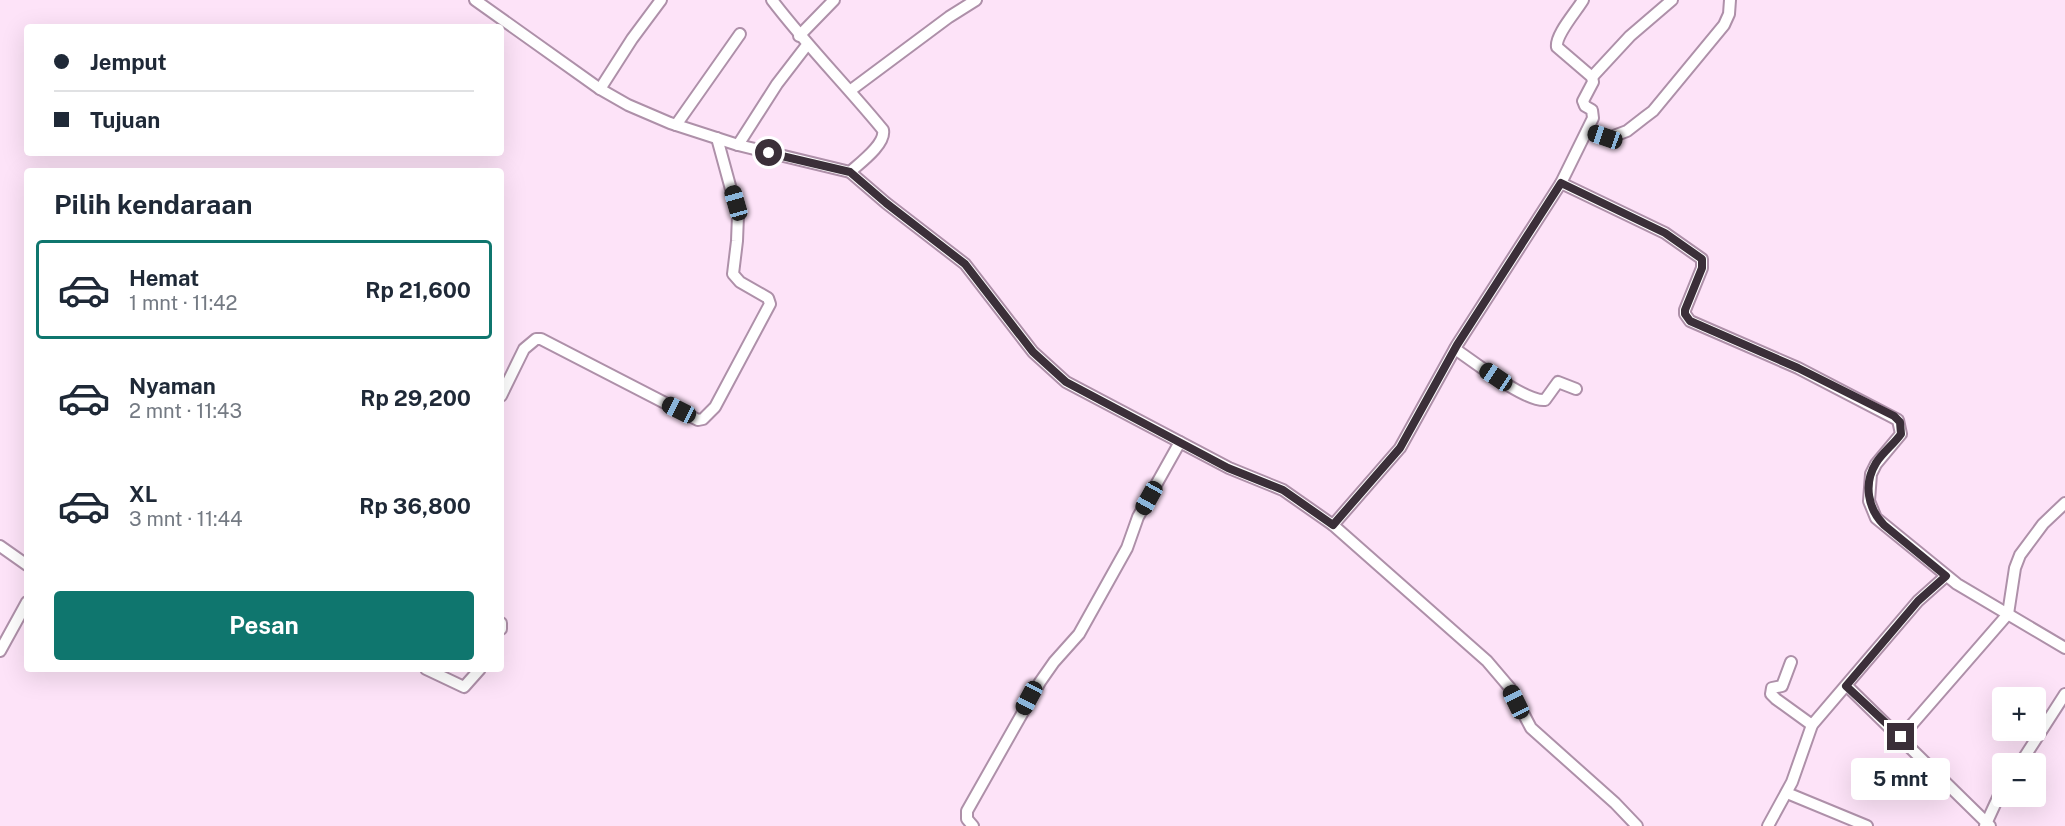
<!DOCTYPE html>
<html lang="id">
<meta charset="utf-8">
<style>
:root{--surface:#fff;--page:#f2f2f3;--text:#1f2937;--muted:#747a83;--line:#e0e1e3;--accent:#0f766e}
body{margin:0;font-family:"Public Sans",sans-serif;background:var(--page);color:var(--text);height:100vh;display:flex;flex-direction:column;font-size:22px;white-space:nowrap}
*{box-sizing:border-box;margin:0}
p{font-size:20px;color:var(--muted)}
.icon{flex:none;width:33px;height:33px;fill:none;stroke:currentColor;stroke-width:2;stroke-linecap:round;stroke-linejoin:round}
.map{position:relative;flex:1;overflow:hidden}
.panel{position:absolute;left:24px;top:168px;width:480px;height:504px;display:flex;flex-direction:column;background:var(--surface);border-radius:6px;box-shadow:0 6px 24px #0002}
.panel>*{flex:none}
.banner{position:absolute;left:24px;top:24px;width:480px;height:132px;border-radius:6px;box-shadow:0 6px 24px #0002;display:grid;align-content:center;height:132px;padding:0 30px;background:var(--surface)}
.controls{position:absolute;left:1992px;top:687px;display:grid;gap:12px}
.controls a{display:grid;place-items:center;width:54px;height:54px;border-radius:6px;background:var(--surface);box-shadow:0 6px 24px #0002;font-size:30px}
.end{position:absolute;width:27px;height:27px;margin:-14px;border:8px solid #3b2f39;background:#fff;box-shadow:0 0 0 3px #fff}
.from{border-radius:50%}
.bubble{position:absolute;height:42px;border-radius:6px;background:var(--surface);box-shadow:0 6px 24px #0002;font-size:20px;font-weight:700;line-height:42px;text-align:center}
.car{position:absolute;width:18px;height:36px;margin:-18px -9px;border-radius:8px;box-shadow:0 0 4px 2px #0007;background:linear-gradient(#222 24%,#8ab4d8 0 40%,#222 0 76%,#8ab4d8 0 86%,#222 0)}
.banner b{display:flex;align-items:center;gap:21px;height:57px;font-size:22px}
.banner b+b{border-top:2px solid var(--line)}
.banner i{width:15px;height:15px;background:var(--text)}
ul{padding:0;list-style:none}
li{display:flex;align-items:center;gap:18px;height:99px;margin:0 12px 9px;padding:0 18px;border:3px solid transparent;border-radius:6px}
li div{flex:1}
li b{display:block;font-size:22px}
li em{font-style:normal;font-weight:700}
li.selected{border-color:var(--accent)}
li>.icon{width:54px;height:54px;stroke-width:1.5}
h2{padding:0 30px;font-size:27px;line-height:72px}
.action{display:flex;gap:12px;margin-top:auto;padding:12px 30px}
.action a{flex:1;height:69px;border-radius:6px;background:var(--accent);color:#fff;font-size:24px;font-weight:700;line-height:69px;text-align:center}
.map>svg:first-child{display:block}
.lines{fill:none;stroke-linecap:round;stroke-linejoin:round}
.minor-casing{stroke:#ae90a9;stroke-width:14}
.minor{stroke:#fff;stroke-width:10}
.route{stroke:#3b2f39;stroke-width:8}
</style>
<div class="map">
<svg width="2065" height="826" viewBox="0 0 2065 826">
<rect width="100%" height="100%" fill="#fde3f8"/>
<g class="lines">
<g class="minor-casing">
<g id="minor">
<polyline points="475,0 600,89 628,105 670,123 738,145 850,172 886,203 965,264 1033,352 1066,382 1229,468 1283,490 1333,525 1487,661 1510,688 1531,728 1615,803 1637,826"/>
<path d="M 772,0 C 807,46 847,86 883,130 C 886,144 860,163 850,172"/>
<polyline points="799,36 834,0"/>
<polyline points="1592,77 1630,36 1672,0"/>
<polyline points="600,89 632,39 661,0"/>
<polyline points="851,90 949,17 976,0"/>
<polyline points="676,125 740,34"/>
<polyline points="1587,131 1611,137 1627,131 1645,117 1653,111 1724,25 1729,14 1730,0"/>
<polyline points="738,145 777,84 807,45"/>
<path d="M 1561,183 L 1593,118 L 1592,110 L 1585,106 L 1583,101 L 1593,82 L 1592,77 L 1557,47 C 1555,35 1576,12 1583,0"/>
<path d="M 1455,349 C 1473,361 1525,402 1545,400 L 1558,382 L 1576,389"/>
<polyline points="501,396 524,349 536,339 541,339 698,420 703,419 715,407 770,304 768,298 740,282 733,274 737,241 738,215 717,138"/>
<polyline points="1333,525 1400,448 1457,345 1561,183 1665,233 1702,259 1702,268 1685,310 1685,314 1690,321 1798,368 1898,420 1901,434 1876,464 1871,474 1869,501 1876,518 1957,584 2065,648"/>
<polyline points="0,546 27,565"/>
<polyline points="501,623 501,629"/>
<polyline points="0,651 27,602"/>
<polyline points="1791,662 1782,686 1772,688 1771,694 1776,699 1812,725"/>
<polyline points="426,669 464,687 480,669"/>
<polyline points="1847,686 1990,826"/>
<polyline points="1901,737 2008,614 2015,568 2020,555 2043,524 2065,503"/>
<polyline points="2020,764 2065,694"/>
<polyline points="1787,793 1867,826"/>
<polyline points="973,826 967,819 967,811 1040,682 1054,662 1079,634 1127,548 1138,517 1180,442"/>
<polyline points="1768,826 1792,782 1812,725 1918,601 1946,576"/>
<polyline points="1985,826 2002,789"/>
</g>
</g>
<use href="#minor" class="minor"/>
</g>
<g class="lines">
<path class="route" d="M 769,153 L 850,172 L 886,203 L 965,264 L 1033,352 L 1066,382 L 1228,468 L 1283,490 L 1333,525 L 1400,448 L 1457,345 L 1561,183 L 1665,233 L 1702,259 L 1702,268 L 1685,310 L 1685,314 L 1690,321 L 1798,368 L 1894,416 L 1900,422 L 1901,434 C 1894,444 1883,452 1876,463 C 1863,484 1868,509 1884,525 L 1946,576 L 1918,601 L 1846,686 L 1901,737"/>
</g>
</svg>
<div class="controls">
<a>+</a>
<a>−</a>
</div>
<i class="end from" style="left:769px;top:153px"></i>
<i class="end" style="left:1901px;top:737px"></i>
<div class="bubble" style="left:1851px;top:758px;width:99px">5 mnt</div>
<i class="car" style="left:1605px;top:137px;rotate:289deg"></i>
<i class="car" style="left:736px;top:203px;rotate:344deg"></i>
<i class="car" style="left:1496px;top:377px;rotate:304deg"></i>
<i class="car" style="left:679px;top:410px;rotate:297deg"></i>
<i class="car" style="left:1149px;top:498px;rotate:209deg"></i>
<i class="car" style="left:1029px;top:698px;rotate:208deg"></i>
<i class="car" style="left:1516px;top:702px;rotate:334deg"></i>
<div class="banner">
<b><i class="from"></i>Jemput</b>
<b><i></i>Tujuan</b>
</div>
<section class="panel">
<h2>Pilih kendaraan</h2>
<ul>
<li class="selected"><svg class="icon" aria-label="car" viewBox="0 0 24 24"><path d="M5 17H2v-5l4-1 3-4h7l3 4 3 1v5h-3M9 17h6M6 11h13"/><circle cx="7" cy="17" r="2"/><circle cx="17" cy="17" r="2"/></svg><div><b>Hemat</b><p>1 mnt · 11:42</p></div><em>Rp 21,600</em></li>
<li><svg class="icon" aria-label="car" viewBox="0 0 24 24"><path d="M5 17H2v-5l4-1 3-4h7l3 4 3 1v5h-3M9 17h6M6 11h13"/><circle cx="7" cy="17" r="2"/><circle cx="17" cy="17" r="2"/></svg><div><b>Nyaman</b><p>2 mnt · 11:43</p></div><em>Rp 29,200</em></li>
<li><svg class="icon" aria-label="car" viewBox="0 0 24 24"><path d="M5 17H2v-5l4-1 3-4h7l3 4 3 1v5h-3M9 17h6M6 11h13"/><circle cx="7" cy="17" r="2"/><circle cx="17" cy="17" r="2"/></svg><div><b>XL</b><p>3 mnt · 11:44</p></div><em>Rp 36,800</em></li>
</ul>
<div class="action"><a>Pesan</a></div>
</section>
</div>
